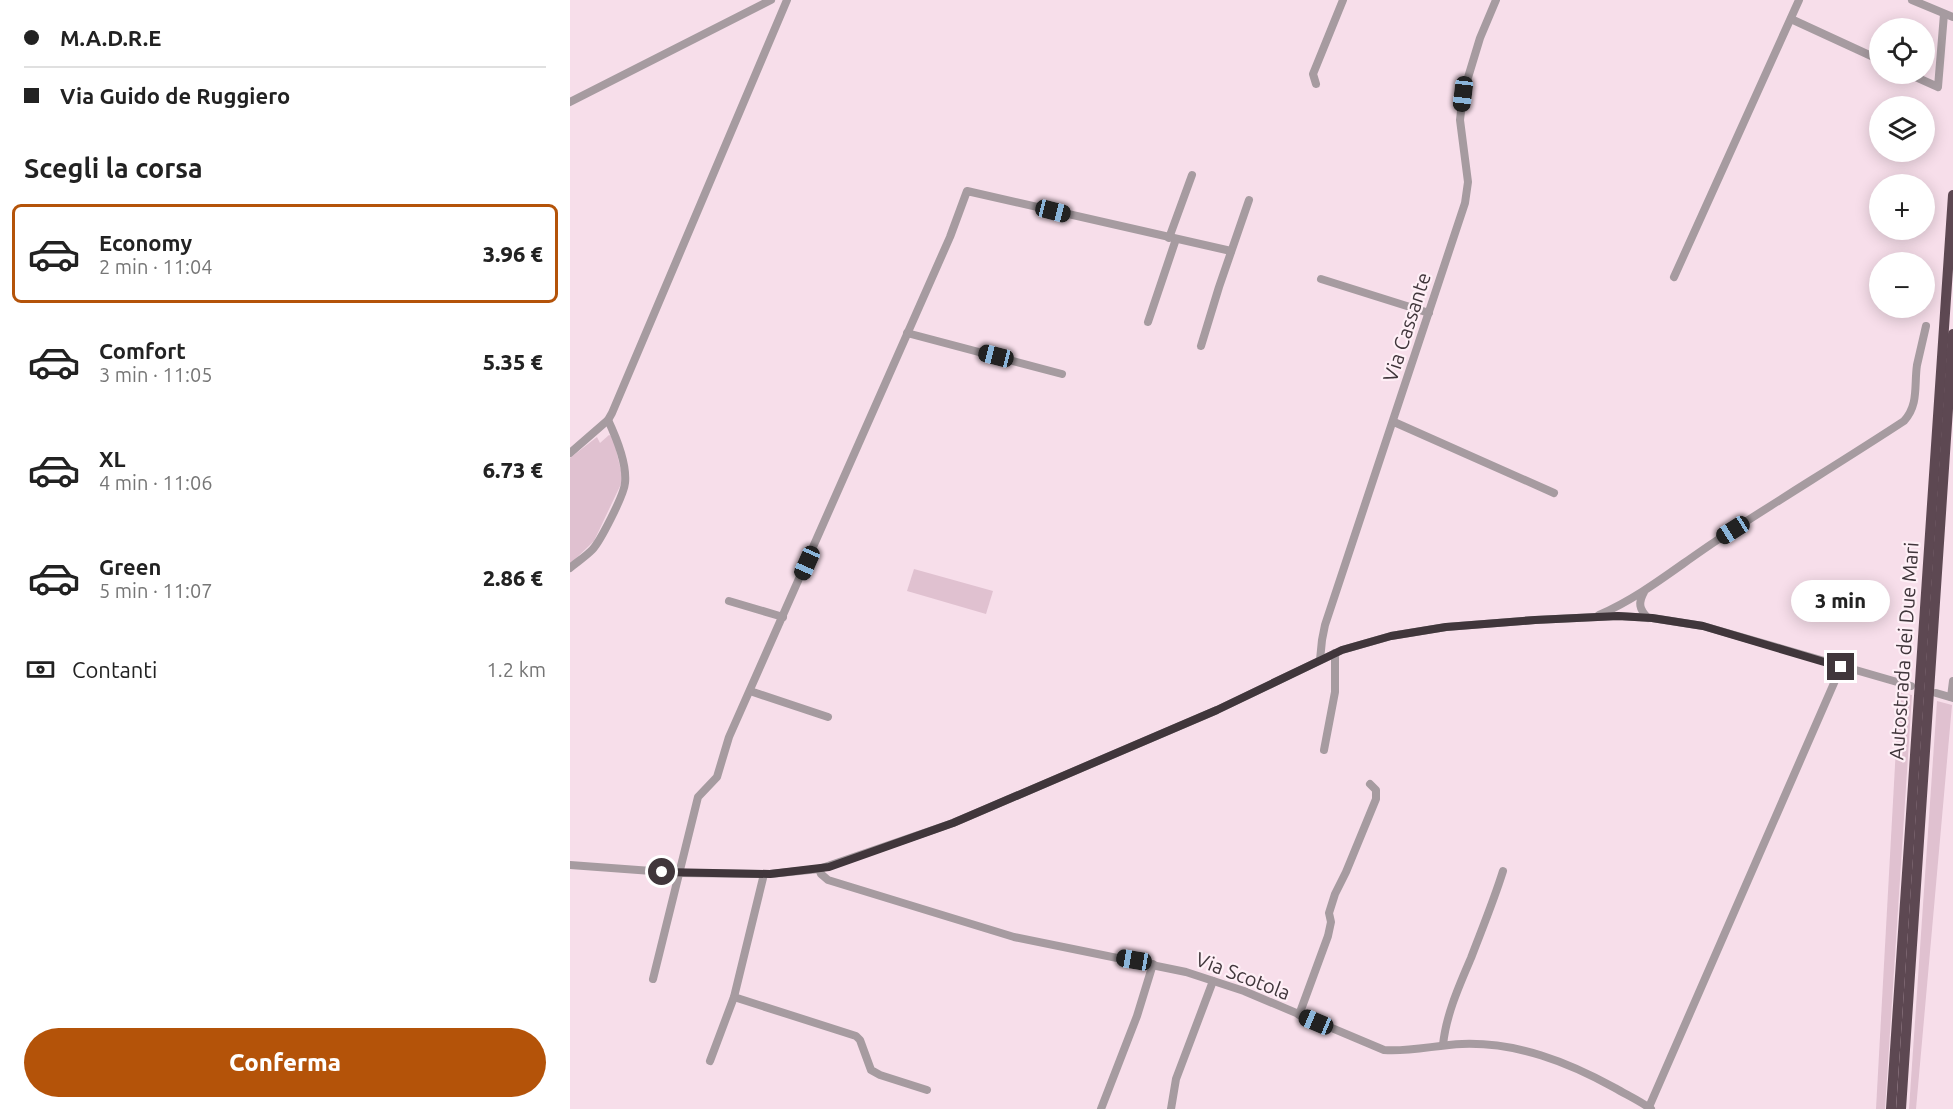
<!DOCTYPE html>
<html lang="it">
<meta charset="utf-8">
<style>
:root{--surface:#fff;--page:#f2f2f2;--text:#222;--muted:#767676;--line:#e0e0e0;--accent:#b45309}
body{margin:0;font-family:Ubuntu,sans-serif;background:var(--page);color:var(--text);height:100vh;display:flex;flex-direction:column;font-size:22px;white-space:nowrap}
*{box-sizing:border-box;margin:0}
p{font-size:20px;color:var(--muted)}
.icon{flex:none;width:33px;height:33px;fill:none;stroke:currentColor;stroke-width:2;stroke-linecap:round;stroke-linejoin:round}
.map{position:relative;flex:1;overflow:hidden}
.side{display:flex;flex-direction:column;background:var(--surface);width:570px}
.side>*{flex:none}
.guide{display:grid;align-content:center;height:132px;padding:0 24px;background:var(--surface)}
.fabs{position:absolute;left:1299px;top:18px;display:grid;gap:12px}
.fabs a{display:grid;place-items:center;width:66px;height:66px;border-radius:50%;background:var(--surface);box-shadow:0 3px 15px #0003;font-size:30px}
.end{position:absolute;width:27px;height:27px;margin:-14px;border:8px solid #40363b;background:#fff;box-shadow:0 0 0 3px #fff}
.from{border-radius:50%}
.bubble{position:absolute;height:42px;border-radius:21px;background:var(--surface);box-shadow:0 3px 15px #0003;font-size:20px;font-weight:800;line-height:42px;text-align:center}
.car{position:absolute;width:18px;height:36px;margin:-18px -9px;border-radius:8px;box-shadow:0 0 4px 2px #0007;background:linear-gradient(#222 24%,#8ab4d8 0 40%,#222 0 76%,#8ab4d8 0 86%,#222 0)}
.guide b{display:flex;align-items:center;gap:21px;height:57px;font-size:22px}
.guide b+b{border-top:2px solid var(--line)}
.guide i{width:15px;height:15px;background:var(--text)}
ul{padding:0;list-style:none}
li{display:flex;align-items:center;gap:18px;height:99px;margin:0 12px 9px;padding:0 12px;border:3px solid transparent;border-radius:9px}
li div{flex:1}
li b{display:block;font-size:22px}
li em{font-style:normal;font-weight:800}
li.on{border-color:var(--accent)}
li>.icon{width:54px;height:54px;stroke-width:1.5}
h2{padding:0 24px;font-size:27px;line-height:72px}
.pay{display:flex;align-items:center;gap:15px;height:66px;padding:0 24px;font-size:22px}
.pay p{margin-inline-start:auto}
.button{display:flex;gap:12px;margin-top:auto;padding:12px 24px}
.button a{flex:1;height:69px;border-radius:36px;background:var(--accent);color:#fff;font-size:24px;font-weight:800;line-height:69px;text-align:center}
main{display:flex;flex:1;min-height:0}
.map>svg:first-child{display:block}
.green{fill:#e0c1d0}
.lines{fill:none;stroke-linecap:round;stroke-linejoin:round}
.minor{stroke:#a69ba0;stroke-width:8}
.highway{stroke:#5d4852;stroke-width:10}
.route{stroke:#40363b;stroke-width:8}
.labels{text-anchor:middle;stroke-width:4.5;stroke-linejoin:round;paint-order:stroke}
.street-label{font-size:20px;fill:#40363b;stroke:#feeff6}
</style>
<main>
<section class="side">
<div class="guide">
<b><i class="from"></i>M.A.D.R.E</b>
<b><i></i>Via Guido de Ruggiero</b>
</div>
<h2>Scegli la corsa</h2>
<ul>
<li class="on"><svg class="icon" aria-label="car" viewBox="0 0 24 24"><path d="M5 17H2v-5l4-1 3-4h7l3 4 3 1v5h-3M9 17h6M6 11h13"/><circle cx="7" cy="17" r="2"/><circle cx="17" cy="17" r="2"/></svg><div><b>Economy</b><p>2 min · 11:04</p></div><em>3.96 €</em></li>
<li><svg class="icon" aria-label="car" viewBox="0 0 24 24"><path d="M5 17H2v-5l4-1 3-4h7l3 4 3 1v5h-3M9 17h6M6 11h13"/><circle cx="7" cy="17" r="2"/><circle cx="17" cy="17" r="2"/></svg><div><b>Comfort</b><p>3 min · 11:05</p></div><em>5.35 €</em></li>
<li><svg class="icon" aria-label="car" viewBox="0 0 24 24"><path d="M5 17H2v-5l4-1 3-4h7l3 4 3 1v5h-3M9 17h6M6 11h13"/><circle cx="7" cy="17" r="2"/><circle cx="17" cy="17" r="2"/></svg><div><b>XL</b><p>4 min · 11:06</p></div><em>6.73 €</em></li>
<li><svg class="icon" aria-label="car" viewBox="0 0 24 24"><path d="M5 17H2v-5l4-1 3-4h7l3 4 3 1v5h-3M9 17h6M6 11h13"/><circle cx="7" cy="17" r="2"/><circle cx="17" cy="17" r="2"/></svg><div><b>Green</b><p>5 min · 11:07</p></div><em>2.86 €</em></li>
</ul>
<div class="pay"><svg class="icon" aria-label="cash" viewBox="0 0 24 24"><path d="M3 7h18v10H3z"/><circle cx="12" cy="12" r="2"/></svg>Contanti<p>1.2 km</p></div>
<div class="button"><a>Conferma</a></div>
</section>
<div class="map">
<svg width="1383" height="1109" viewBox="0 0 1383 1109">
<rect width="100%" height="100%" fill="#f7deea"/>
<g class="green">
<polygon points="39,435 43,437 52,475 51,484 24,541 0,564 0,458 27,437 30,443"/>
<polygon points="344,569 423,591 416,614 337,591"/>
<polygon points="1329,693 1342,695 1315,1109 1306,1109"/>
<polygon points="1367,701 1382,705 1346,1109 1339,1109"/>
</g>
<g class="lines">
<g class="minor">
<polyline points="1342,0 1383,17"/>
<polyline points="1221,19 1310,60"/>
<polyline points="1339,74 1368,87 1374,14"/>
<polyline points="746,84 743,74 773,0"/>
<polyline points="0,102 201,0"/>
<polyline points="599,238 622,175"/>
<polyline points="1104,277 1229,0"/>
<polyline points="751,279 859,313"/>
<polyline points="578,322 606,239"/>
<polyline points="337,333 492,374"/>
<polyline points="631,346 649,287 679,200"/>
<polyline points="824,422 984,493"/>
<polyline points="0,453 38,420 42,413 217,0"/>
<path d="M 0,568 C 7,562 15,557 22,550 C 30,542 54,495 55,483 C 57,465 46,437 38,420"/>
<path d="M 1074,592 C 1068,603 1069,609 1078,618"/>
<polyline points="159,601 213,617"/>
<path d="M 1029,615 C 1073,596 1109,565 1149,539 C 1210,499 1273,461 1334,421 C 1349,405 1344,385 1347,365 C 1350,352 1353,339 1356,326"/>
<polyline points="750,660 752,640 755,625 895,203 898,182 890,120 893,94 910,38 926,0"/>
<polyline points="180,691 258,717"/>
<polyline points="1366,693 1383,698"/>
<polyline points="1381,697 1383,681"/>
<polyline points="754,750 765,692 765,653"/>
<polyline points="0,865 109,873 200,874 249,869 383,823 647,710 772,650 821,636 876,627 965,620 1048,616 1082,618 1133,626 1341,686"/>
<path d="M 249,869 L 251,874 L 258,880 L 444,937 L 616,972 L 674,991 L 814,1050 C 840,1052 866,1045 892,1044 C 947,1042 998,1062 1045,1088 C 1057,1095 1070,1101 1081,1109"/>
<polyline points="83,979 128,797 147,777 159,737 380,237 397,191 661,251"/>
<polyline points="164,997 286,1036 290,1040 301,1070 310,1075 357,1090"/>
<polyline points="729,1015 758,936 761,922 759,913 765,894 776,872 806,799 806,790 800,784"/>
<path d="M 873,1045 C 876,1015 889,986 901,958 C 912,929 924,900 933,871"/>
<polyline points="140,1061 164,997 194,874"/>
<polyline points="1079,1107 1271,667"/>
<polyline points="531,1109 567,1016 583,964"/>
<polyline points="601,1109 606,1079 643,981"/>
</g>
<g class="highway">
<polyline points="1321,1109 1383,195"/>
<polyline points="1331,1109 1383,334"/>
</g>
</g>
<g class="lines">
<polyline class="route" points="92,872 200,874 259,867 383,823 647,710 772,650 821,636 876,627 965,620 1048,616 1082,618 1133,626 1271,667"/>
</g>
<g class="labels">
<g class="street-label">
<text transform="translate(837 327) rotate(-72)" y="7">Via Cassante</text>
<text transform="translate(1334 651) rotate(-86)" y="7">Autostrada dei Due Mari</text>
<text transform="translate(673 976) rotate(21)" y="7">Via Scotola</text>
</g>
</g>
</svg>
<div class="fabs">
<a><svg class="icon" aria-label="locate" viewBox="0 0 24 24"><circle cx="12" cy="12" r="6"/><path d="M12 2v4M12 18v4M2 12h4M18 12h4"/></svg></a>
<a><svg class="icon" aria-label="layers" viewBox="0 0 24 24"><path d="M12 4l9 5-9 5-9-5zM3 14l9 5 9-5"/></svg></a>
<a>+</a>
<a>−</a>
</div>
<i class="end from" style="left:92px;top:872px"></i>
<i class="end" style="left:1271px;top:667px"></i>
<div class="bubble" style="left:1221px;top:580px;width:99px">3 min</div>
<i class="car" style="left:893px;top:94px;rotate:187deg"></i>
<i class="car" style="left:483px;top:211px;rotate:104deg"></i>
<i class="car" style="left:426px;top:356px;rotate:284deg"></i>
<i class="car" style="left:1163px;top:530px;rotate:238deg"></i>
<i class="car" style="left:237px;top:563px;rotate:204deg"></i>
<i class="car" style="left:564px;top:960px;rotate:280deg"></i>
<i class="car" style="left:746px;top:1022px;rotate:293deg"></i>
</div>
</main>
